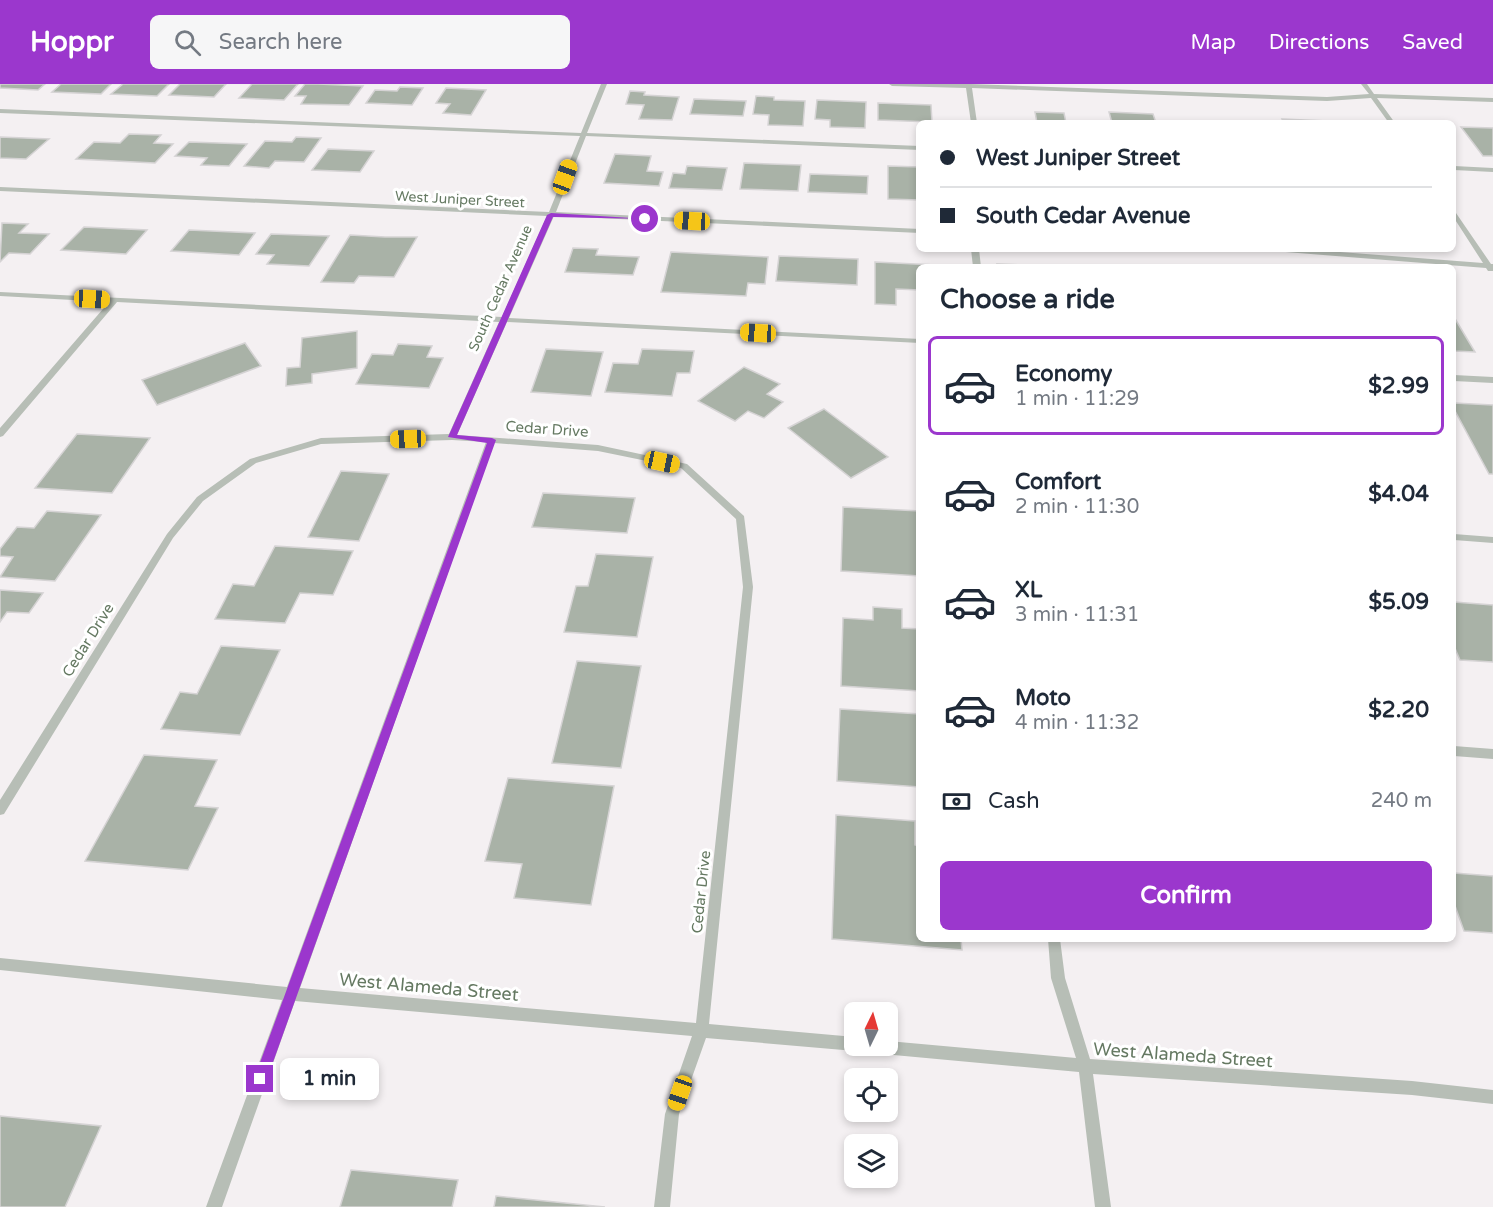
<!DOCTYPE html>
<meta charset="utf-8">
<style>
:root{--surface:#fff;--page:#f6f6f7;--text:#1f2937;--muted:#747a83;--line:#e0e1e3;--accent:#9b37cd}
body{margin:0;font-family:"Varela Round",sans-serif;background:var(--page);color:var(--text);height:100vh;display:flex;flex-direction:column;font-size:22px;white-space:nowrap}
*{box-sizing:border-box;margin:0}
p{font-size:20px;color:var(--muted)}
.icon{flex:none;width:33px;height:33px;fill:none;stroke:currentColor;stroke-width:2;stroke-linecap:round;stroke-linejoin:round}
.map{position:relative;flex:1;overflow:hidden}
.side{position:absolute;left:916px;top:180px;width:540px;height:678px;display:flex;flex-direction:column;background:var(--surface);border-radius:9px;box-shadow:0 3px 9px #0003}
.side>*{flex:none}
.guide{position:absolute;left:916px;top:36px;width:540px;height:132px;border-radius:9px;box-shadow:0 3px 9px #0003;display:grid;align-content:center;height:132px;padding:0 24px;background:var(--surface)}
.needle{width:39px;rotate:5deg}
.buttons{position:absolute;left:844px;top:918px;display:grid;gap:12px}
.buttons a{display:grid;place-items:center;width:54px;height:54px;border-radius:9px;background:var(--surface);box-shadow:0 3px 9px #0003;font-size:30px}
.end{position:absolute;width:27px;height:27px;margin:-14px;border:8px solid #9b37cd;background:#fff;box-shadow:0 0 0 3px #fff}
.from{border-radius:50%}
.bubble{position:absolute;height:42px;border-radius:9px;background:var(--surface);box-shadow:0 3px 9px #0003;font-size:20px;font-weight:700;line-height:42px;text-align:center}
.car{position:absolute;width:18px;height:36px;margin:-18px -9px;border-radius:8px;box-shadow:0 0 4px 2px #0007;background:linear-gradient(#f5c518 24%,#345 0 40%,#f5c518 0 76%,#345 0 86%,#f5c518 0)}
.guide b{display:flex;align-items:center;gap:21px;height:57px;font-size:22px}
.guide b+b{border-top:2px solid var(--line)}
.guide i{width:15px;height:15px;background:var(--text)}
ul{padding:0;list-style:none}
li{display:flex;align-items:center;gap:18px;height:99px;margin:0 12px 9px;padding:0 12px;border:3px solid transparent;border-radius:9px}
li div{flex:1}
li b{display:block;font-size:22px}
li em{font-style:normal;font-weight:700}
li.on{border-color:var(--accent)}
li>.icon{width:54px;height:54px;stroke-width:1.5}
h2{padding:0 24px;font-size:27px;line-height:72px}
.pay{display:flex;align-items:center;gap:15px;height:66px;padding:0 24px;font-size:22px}
.pay p{margin-inline-start:auto}
.cta{display:flex;gap:12px;margin-top:auto;padding:12px 24px}
.cta a{flex:1;height:69px;border-radius:9px;background:var(--accent);color:#fff;font-size:24px;font-weight:700;line-height:69px;text-align:center}
header{display:flex;align-items:center;gap:36px;box-sizing:border-box;height:84px;padding:0 30px;background:var(--accent);color:#fff}
header strong{font-size:28px}
nav{display:flex;gap:33px;margin-inline-start:auto;font-size:21px}
.search{width:420px;height:54px;background:var(--page);display:flex;align-items:center;gap:15px;box-sizing:border-box;padding:0 21px;border-radius:9px;color:var(--muted);font-size:22px}
.map>svg:first-child{display:block}
.building{fill:#a9b2a7;stroke:#d5d3d4;stroke-width:1.5}
.lines{fill:none;stroke-linecap:round;stroke-linejoin:round}
.minor{fill:#b7beb6;fill-rule:evenodd}
.route{fill:#9b37cd}
.labels{text-anchor:middle;stroke-width:6;stroke-linejoin:round;paint-order:stroke}
.far-street-label{font-size:14px;fill:#657962;stroke:#fff}
.street-label{font-size:15px;fill:#657962;stroke:#fff}
.near-street-label{font-size:18px;fill:#657962;stroke:#fff}
</style>
<header>
<strong>Hoppr</strong>
<div class="search"><svg class="icon" aria-label="search" viewBox="0 0 24 24"><circle cx="10" cy="10" r="6"/><path d="M15 15l6 6"/></svg>Search here</div>
<nav><a>Map</a><a>Directions</a><a>Saved</a></nav>
</header>
<div class="map">
<svg width="1493" height="1123" viewBox="0 0 1493 1123">
<rect width="100%" height="100%" fill="#f4f0f2"/>
<g class="building">
<polygon points="0,0 45,0 38,6 0,4"/>
<polygon points="61,0 111,0 101,10 52,8"/>
<polygon points="123,0 169,0 157,12 111,10"/>
<polygon points="180,0 226,0 214,13 169,11"/>
<polygon points="252,0 298,0 284,16 239,14"/>
<polygon points="305,0 318,0 363,2 349,21 301,20 306,12 295,12"/>
<polygon points="400,3 423,4 412,21 366,19 375,6 397,7"/>
<polygon points="446,4 486,6 471,31 443,29 450,20 436,19"/>
<polygon points="630,7 645,8 644,11 679,13 672,36 639,35 644,21 626,20"/>
<polygon points="756,12 774,13 774,16 805,17 803,42 768,41 769,31 753,30"/>
<polygon points="694,15 746,17 743,32 690,30"/>
<polygon points="817,16 866,18 865,44 830,43 830,36 815,35"/>
<polygon points="878,19 931,21 932,38 878,36"/>
<polygon points="1035,28 1064,29 1066,39 1037,39"/>
<polygon points="1109,28 1153,30 1156,39 1112,39"/>
<polygon points="1282,35 1328,37 1329,39 1284,39"/>
<polygon points="1461,43 1493,44 1493,72 1483,72"/>
<polygon points="129,50 161,51 154,59 173,60 155,79 76,75 94,58 120,59"/>
<polygon points="0,53 49,55 26,75 0,74"/>
<polygon points="296,53 321,54 304,78 275,77 269,84 244,82 265,57 292,58"/>
<polygon points="189,58 247,60 229,82 201,81 207,74 175,72"/>
<polygon points="328,65 374,67 360,88 312,86"/>
<polygon points="615,70 651,72 647,87 663,88 659,102 604,99"/>
<polygon points="744,79 801,81 798,107 740,105"/>
<polygon points="687,82 727,84 722,106 669,104 673,89 685,90"/>
<polygon points="888,82 920,83 920,116 888,115"/>
<polygon points="810,90 868,92 867,110 808,108"/>
<polygon points="2,139 28,140 19,149 49,150 30,170 9,169 0,178"/>
<polygon points="84,143 147,146 126,170 61,166"/>
<polygon points="189,146 255,149 239,171 171,167"/>
<polygon points="271,150 329,152 309,182 267,180 274,171 256,170"/>
<polygon points="350,151 385,153 417,153 394,193 359,192 354,199 321,198"/>
<polygon points="573,164 598,165 596,171 639,173 633,191 565,188"/>
<polygon points="671,168 768,173 765,200 748,199 746,212 661,208"/>
<polygon points="779,172 858,175 857,201 776,197"/>
<polygon points="875,178 955,182 955,183 920,183 920,206 896,205 896,221 875,220"/>
<polygon points="997,180 1047,182 1047,183 998,183"/>
<polygon points="1454,233 1475,268 1454,267"/>
<polygon points="357,247 357,284 312,290 312,299 286,302 287,284 300,283 302,254"/>
<polygon points="245,259 261,282 157,321 142,296"/>
<polygon points="398,260 432,262 427,273 443,274 429,304 356,300 372,270 393,271"/>
<polygon points="546,265 603,268 591,312 531,308"/>
<polygon points="642,265 694,267 690,289 677,289 672,312 605,308 613,279 638,280"/>
<polygon points="744,283 780,300 767,310 783,318 764,334 748,327 735,337 698,317"/>
<polygon points="1454,319 1493,321 1493,390 1489,390 1454,325"/>
<polygon points="824,325 888,373 851,394 788,344"/>
<polygon points="77,350 150,354 112,409 35,404"/>
<polygon points="341,387 389,390 359,457 308,453"/>
<polygon points="543,409 635,414 627,449 532,443"/>
<polygon points="843,423 920,427 920,492 841,487"/>
<polygon points="47,427 101,431 55,497 0,493 13,473 0,472 0,465 17,443 34,444"/>
<polygon points="275,462 353,467 333,511 300,509 285,539 215,535 233,500 254,502"/>
<polygon points="596,470 653,473 637,553 564,548 576,502 588,502"/>
<polygon points="0,506 43,509 29,529 7,528 0,538"/>
<polygon points="1454,518 1493,521 1493,578 1460,576 1454,562"/>
<polygon points="873,523 902,525 902,544 920,545 920,607 841,602 843,534 873,536"/>
<polygon points="221,562 280,566 240,651 161,645 180,608 197,610"/>
<polygon points="577,577 641,582 621,684 552,679"/>
<polygon points="840,625 920,630 920,703 837,697"/>
<polygon points="144,671 217,676 195,722 218,724 188,786 85,777"/>
<polygon points="508,694 614,702 591,821 514,814 522,780 485,777"/>
<polygon points="836,731 915,737 915,761 920,762 920,855 961,855 962,866 832,855"/>
<polygon points="1454,789 1493,792 1493,849 1464,847 1454,819"/>
<polygon points="0,1032 101,1042 65,1123 0,1123"/>
<polygon points="351,1086 458,1096 452,1123 340,1123"/>
<polygon points="496,1112 605,1123 494,1123"/>
</g>
<g class="lines">
<g class="minor">
<path d="M 601,0 L 607,0 L 587,49 L 920,62 L 920,66 L 586,52 L 556,128 L 920,145 L 920,149 L 554,132 L 509,234 L 920,255 L 920,259 L 507,238 L 457,351 L 598,361 L 687,380 L 744,432 L 753,503 L 709,940 L 855,953 L 855,962 L 861,962 L 860,965 L 855,967 L 706,954 L 679,1030 L 670,1123 L 654,1123 L 665,1030 L 692,952 L 295,917 L 222,1123 L 206,1123 L 282,916 L 0,886 L 0,874 L 287,903 L 486,358 L 452,356 L 321,360 L 256,379 L 203,417 L 173,454 L 4,730 L 0,731 L 0,716 L 167,450 L 197,413 L 250,375 L 321,354 L 449,350 L 499,238 L 117,218 L 3,352 L 0,353 L 0,344 L 109,218 L 0,212 L 0,208 L 502,233 L 547,132 L 0,107 L 0,103 L 549,128 L 580,52 L 0,29 L 0,25 L 581,49 ZM 494,359 L 598,367 L 681,384 L 736,435 L 743,503 L 696,939 L 300,904 Z"/>
<polygon points="889,0 971,0 1327,13 1369,10 1361,0 1367,0 1374,10 1493,14 1493,18 1377,14 1395,39 1389,39 1371,14 1327,17 972,4 977,39 971,39 966,4 892,2"/>
<polygon points="1454,82 1493,84 1493,88 1454,86"/>
<polygon points="1454,128 1456,129 1491,180 1493,180 1493,187 1488,187 1486,184 1273,167 1269,165 1301,165 1483,179 1454,134"/>
<polygon points="971,165 979,165 981,183 973,183"/>
<polygon points="1454,291 1493,293 1493,299 1454,297"/>
<polygon points="1454,450 1493,453 1493,459 1454,456"/>
<polygon points="1454,662 1493,665 1493,675 1454,672"/>
<polygon points="1048,855 1060,855 1065,894 1090,975 1412,997 1493,1006 1493,1020 1412,1011 1093,990 1111,1123 1095,1123 1079,988 872,969 867,967 865,962 888,962 888,957 1076,974 1051,894"/>
</g>
</g>
<polygon class="route" points="551,129 648,135 553,133 457,351 492,354 496,356 267,995 260,1002 254,995 487,359 448,353 547,131"/>
<g class="labels">
<g class="far-street-label">
<text transform="translate(460 115) rotate(3)" y="5">West Juniper Street</text>
<text transform="translate(500 204) rotate(-66)" y="5">South Cedar Avenue</text>
</g>
<g class="street-label">
<text transform="translate(547 345) rotate(4)" y="5">Cedar Drive</text>
<text transform="translate(88 556) rotate(-58)" y="5">Cedar Drive</text>
<text transform="translate(701 808) rotate(-84)" y="5">Cedar Drive</text>
</g>
<g class="near-street-label">
<text transform="translate(429 903) rotate(5)" y="6">West Alameda Street</text>
<text transform="translate(1183 971) rotate(4)" y="6">West Alameda Street</text>
</g>
</g>
</svg>
<div class="buttons">
<a><svg class="needle" viewBox="-14 -14 28 28"><path d="M0-13l5 13h-10z" fill="#e53935"/><path d="M0 13l5-13h-10z" fill="#747a83"/></svg></a>
<a><svg class="icon" aria-label="locate" viewBox="0 0 24 24"><circle cx="12" cy="12" r="6"/><path d="M12 2v4M12 18v4M2 12h4M18 12h4"/></svg></a>
<a><svg class="icon" aria-label="layers" viewBox="0 0 24 24"><path d="M12 4l9 5-9 5-9-5zM3 14l9 5 9-5"/></svg></a>
</div>
<i class="end from" style="left:645px;top:135px"></i>
<i class="end" style="left:260px;top:995px"></i>
<div class="bubble" style="left:280px;top:974px;width:99px">1 min</div>
<i class="car" style="left:565px;top:93px;rotate:20deg"></i>
<i class="car" style="left:692px;top:137px;rotate:273deg"></i>
<i class="car" style="left:92px;top:215px;rotate:93deg"></i>
<i class="car" style="left:758px;top:249px;rotate:273deg"></i>
<i class="car" style="left:408px;top:355px;rotate:268deg"></i>
<i class="car" style="left:662px;top:378px;rotate:102deg"></i>
<i class="car" style="left:680px;top:1009px;rotate:199deg"></i>
<div class="guide">
<b><i class="from"></i>West Juniper Street</b>
<b><i></i>South Cedar Avenue</b>
</div>
<section class="side">
<h2>Choose a ride</h2>
<ul>
<li class="on"><svg class="icon" aria-label="car" viewBox="0 0 24 24"><path d="M5 17H2v-5l4-1 3-4h7l3 4 3 1v5h-3M9 17h6M6 11h13"/><circle cx="7" cy="17" r="2"/><circle cx="17" cy="17" r="2"/></svg><div><b>Economy</b><p>1 min · 11:29</p></div><em>$2.99</em></li>
<li><svg class="icon" aria-label="car" viewBox="0 0 24 24"><path d="M5 17H2v-5l4-1 3-4h7l3 4 3 1v5h-3M9 17h6M6 11h13"/><circle cx="7" cy="17" r="2"/><circle cx="17" cy="17" r="2"/></svg><div><b>Comfort</b><p>2 min · 11:30</p></div><em>$4.04</em></li>
<li><svg class="icon" aria-label="car" viewBox="0 0 24 24"><path d="M5 17H2v-5l4-1 3-4h7l3 4 3 1v5h-3M9 17h6M6 11h13"/><circle cx="7" cy="17" r="2"/><circle cx="17" cy="17" r="2"/></svg><div><b>XL</b><p>3 min · 11:31</p></div><em>$5.09</em></li>
<li><svg class="icon" aria-label="car" viewBox="0 0 24 24"><path d="M5 17H2v-5l4-1 3-4h7l3 4 3 1v5h-3M9 17h6M6 11h13"/><circle cx="7" cy="17" r="2"/><circle cx="17" cy="17" r="2"/></svg><div><b>Moto</b><p>4 min · 11:32</p></div><em>$2.20</em></li>
</ul>
<div class="pay"><svg class="icon" aria-label="cash" viewBox="0 0 24 24"><path d="M3 7h18v10H3z"/><circle cx="12" cy="12" r="2"/></svg>Cash<p>240 m</p></div>
<div class="cta"><a>Confirm</a></div>
</section>
</div>
